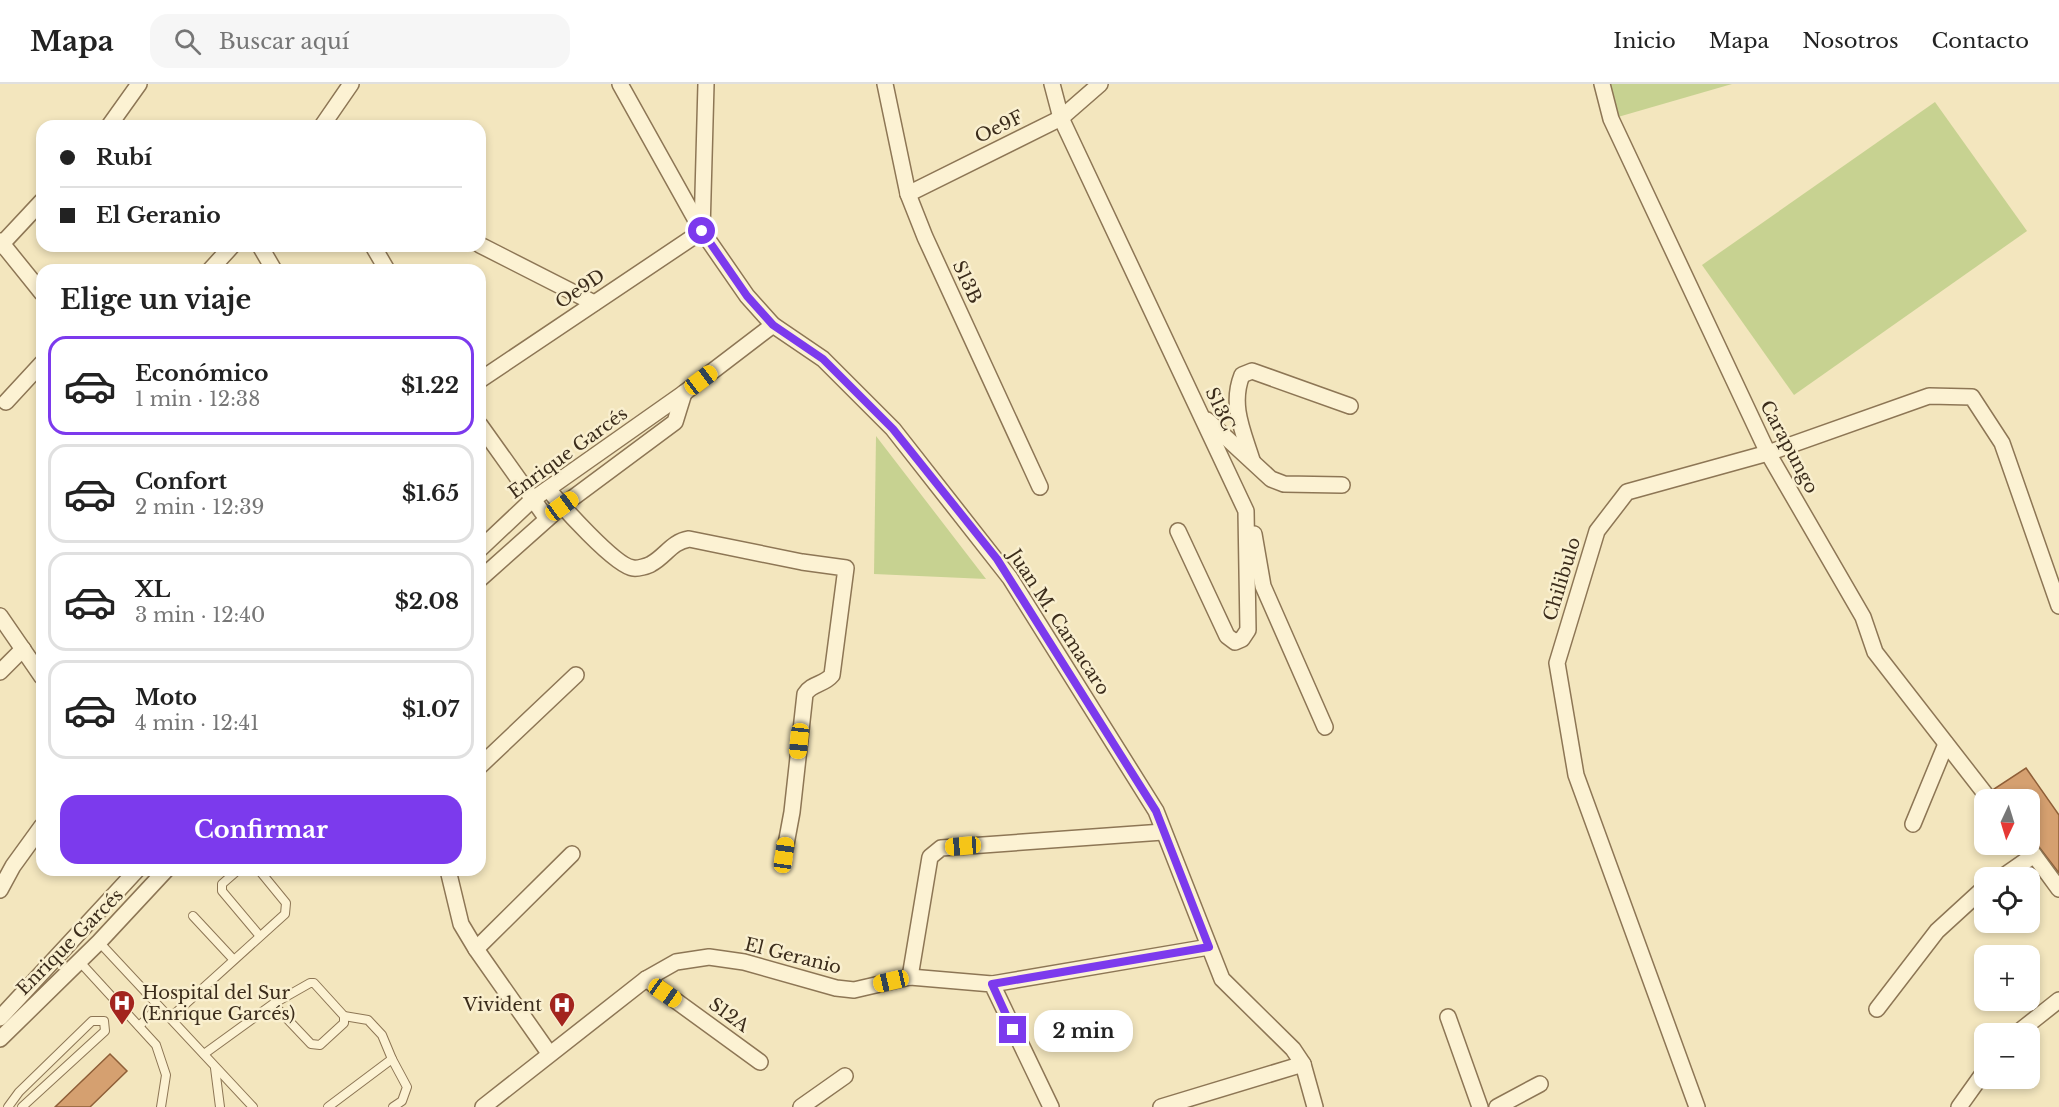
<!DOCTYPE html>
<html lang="es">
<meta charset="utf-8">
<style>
:root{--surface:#fff;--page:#f6f6f6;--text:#222;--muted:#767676;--line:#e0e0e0;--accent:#7c3aed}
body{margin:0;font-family:"Libre Baskerville",serif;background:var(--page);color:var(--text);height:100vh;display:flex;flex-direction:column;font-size:22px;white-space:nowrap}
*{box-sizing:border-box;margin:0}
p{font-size:20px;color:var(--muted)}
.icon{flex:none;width:33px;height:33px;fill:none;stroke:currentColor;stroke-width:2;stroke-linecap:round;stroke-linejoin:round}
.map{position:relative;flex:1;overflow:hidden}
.drawer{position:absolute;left:36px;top:180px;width:450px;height:612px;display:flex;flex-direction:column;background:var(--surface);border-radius:18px;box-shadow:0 3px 9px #0003}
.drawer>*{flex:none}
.top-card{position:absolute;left:36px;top:36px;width:450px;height:132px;border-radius:18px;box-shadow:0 3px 9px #0003;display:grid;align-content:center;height:132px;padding:0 24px;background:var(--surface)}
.needle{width:39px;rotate:184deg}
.fabs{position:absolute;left:1974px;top:705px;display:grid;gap:12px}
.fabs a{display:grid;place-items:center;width:66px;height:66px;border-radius:12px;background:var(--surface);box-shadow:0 3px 9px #0003;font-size:30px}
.end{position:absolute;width:27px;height:27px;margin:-14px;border:8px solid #7c3aed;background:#fff;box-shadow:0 0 0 3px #fff}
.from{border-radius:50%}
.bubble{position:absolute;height:42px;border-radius:18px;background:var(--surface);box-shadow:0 3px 9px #0003;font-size:20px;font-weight:700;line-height:42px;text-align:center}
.car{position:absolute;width:18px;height:36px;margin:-18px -9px;border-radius:8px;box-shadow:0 0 4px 2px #0007;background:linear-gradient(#f5c518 24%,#345 0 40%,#f5c518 0 76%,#345 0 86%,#f5c518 0)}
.top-card b{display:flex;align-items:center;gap:21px;height:57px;font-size:22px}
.top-card b+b{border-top:2px solid var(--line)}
.top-card i{width:15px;height:15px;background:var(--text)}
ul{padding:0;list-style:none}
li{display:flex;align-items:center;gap:18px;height:99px;margin:0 12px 9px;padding:0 12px;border:3px solid var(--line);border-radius:18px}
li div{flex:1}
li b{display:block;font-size:22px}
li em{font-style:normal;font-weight:700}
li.on{border-color:var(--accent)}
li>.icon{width:54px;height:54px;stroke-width:1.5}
h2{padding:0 24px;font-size:27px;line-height:72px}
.cta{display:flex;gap:12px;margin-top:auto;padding:12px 24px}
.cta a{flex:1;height:69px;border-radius:18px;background:var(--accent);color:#fff;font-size:24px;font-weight:700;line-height:69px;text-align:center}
header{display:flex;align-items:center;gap:36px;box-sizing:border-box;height:84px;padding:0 30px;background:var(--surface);border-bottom:2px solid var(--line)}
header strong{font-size:28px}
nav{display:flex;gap:33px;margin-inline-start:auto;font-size:21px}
.search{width:420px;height:54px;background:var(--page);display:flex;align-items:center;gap:15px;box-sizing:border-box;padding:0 21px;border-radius:18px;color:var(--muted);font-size:22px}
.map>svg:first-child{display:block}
.green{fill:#c7d291}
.building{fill:#d5a070;stroke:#8f5f38;stroke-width:1.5}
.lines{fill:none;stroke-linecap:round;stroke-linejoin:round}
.lane-casing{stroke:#8d7655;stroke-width:10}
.street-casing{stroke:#8d7655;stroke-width:18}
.lane{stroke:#fcf2d3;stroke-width:8}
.street{stroke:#fcf2d3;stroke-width:15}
.route{stroke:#7c3aed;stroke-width:8}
.labels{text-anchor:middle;stroke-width:5;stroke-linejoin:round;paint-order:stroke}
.street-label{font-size:18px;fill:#3b2c1b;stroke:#f9efcf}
.poi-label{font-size:18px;fill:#3b2c1b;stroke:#f9efcf;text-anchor:start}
</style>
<header>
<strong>Mapa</strong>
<div class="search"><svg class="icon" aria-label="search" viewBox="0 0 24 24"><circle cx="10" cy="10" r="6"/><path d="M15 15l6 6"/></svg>Buscar aquí</div>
<nav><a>Inicio</a><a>Mapa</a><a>Nosotros</a><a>Contacto</a></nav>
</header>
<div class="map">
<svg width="2059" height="1023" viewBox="0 0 2059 1023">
<rect width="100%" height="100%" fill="#f3e6be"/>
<g class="green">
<polygon points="1603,0 1732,0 1611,35"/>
<polygon points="1935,18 2027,147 1794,311 1702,181"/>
<polygon points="876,352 986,495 874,490"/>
</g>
<g class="building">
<polygon points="2026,684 2059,731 2059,789 2030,751 2030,716 2000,716 1994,705"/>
<polygon points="110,970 127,987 90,1023 55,1023"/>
</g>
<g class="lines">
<g class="lane-casing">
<g id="lane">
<polyline points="238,786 222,800 222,807 259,851"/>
<polyline points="193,832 233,875"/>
<polyline points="99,858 253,1023"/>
<polyline points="79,877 156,961 166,991 161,1023"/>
<polyline points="170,934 285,830 286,819 259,786"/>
<polyline points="139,942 159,923"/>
<polyline points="204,970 273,920 310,899 314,899 344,932 344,939 320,961 311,960 273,920"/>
<polyline points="392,975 407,1003 402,1017 393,1023"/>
<polyline points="215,984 220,1023"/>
<polyline points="8,1023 19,1008 92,937 104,937 105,947 22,1023"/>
<polyline points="328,1023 392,975 382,951 368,936 344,932"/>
</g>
</g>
<g class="street-casing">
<g id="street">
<polyline points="620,0 702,147 747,212 773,241 823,275 893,345 1010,494 1156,727 1222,895 1293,965 1303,980 1315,1023"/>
<polyline points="885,0 908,110 925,153 1040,403"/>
<polyline points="1052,0 1061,34 1246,427 1248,546 1242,555 1235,558 1227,552 1178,447"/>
<polyline points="1602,0 1611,35 1768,369 1863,533 1875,568 1990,716"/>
<polyline points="109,42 139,0"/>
<polyline points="322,42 351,0"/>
<polyline points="908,110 1061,34 1100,0"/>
<polyline points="0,157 42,209"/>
<polyline points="480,161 594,219"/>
<polyline points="0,162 42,117"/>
<polyline points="260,162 274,186"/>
<polyline points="373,162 387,186"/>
<polyline points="210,186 232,162"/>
<polyline points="480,296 702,147 706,0"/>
<polyline points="6,318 42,279"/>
<polyline points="1207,336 1271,395 1284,400 1342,401"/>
<polyline points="480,341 547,435"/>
<path d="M 1252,376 C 1243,347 1230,321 1242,291 L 1252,287 L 1350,322"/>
<path d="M 548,405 C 561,421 615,482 633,484 C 637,485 648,482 651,480 C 666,472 671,458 689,455 L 802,478 L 846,484 L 832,591 C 824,601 812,599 805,610 L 792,728 L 784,771"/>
<polyline points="1254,450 1263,502 1325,643"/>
<polyline points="480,465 532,416 684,309 773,241"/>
<polyline points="480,495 562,422 675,338 684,309"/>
<polyline points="0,532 42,593"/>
<polyline points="0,588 23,565"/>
<polyline points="480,682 576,591"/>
<polyline points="1913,740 1946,660"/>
<polyline points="2026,760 2059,805"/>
<polyline points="448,786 461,840 476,865 549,969"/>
<polyline points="2001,794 2034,771"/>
<polyline points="0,806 13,782 42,742"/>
<polyline points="476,865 572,770"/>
<polyline points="910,893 930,773 941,764 1163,748"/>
<polyline points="646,895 760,978"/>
<polyline points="992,900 1209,863"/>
<polyline points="1877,925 1937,847 1984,804"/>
<polyline points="1448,933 1480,1023"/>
<polyline points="0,934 137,786"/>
<polyline points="2016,950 2059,916"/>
<polyline points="0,955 99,858 166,786"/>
<polyline points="483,1023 646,895 676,878 709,873 744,878 836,904 854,906 910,893 992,900 1051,1023"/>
<polyline points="801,1023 845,992"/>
<polyline points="1161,1023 1303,980"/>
<polyline points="1497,1023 1540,1000"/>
<polyline points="1697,1023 1576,691 1557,579 1597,447 1627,408 1768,369 1929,312 1972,313 2002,359 2059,522"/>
<polyline points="1959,1023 1984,988"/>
</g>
</g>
<use href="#lane" class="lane"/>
<use href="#street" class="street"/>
</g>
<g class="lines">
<polyline class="route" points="702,147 747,212 773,241 823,275 893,345 997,475 1156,727 1209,863 992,900 1013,946"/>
</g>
<defs>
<g id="hospital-pin" transform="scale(1.35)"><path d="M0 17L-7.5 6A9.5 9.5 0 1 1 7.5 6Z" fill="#a3241e" stroke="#f9efcf"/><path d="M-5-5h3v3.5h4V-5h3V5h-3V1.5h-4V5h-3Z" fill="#fff"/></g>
</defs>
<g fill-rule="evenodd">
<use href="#hospital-pin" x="122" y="919"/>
<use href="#hospital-pin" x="562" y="921"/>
</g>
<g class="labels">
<g class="street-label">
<text transform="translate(999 43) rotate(-26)" y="6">Oe9F</text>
<text transform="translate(967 198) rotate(65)" y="6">S13B</text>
<text transform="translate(580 205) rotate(-34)" y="6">Oe9D</text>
<text transform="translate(1220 325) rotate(65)" y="6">S13C</text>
<text transform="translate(1789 363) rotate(62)" y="6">Carapungo</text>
<text transform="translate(568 369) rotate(-36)" y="6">Enrique Garcés</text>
<text transform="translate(1562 495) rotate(-73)" y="6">Chilibulo</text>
<text transform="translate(1059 538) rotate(57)" y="6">Juan M. Camacaro</text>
<text transform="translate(70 858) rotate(-45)" y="6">Enrique Garcés</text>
<text transform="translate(793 872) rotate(14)" y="6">El Geranio</text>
<text transform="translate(729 931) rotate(36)" y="6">S12A</text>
</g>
<g class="poi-label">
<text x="142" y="915">Hospital del Sur<tspan x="142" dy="21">(Enrique Garcés)</tspan></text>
<text x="542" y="927" text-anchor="end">Vivident</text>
</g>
</g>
</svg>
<div class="fabs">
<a><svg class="needle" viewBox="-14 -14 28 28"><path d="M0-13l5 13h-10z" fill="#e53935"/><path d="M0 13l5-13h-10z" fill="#767676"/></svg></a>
<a><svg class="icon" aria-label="locate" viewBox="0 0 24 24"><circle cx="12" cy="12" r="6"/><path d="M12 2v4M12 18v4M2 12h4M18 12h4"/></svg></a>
<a>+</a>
<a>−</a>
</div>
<i class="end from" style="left:702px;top:147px"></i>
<i class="end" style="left:1013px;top:946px"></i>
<div class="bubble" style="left:1034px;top:926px;width:99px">2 min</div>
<i class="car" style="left:701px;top:296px;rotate:53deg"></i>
<i class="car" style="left:562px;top:422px;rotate:54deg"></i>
<i class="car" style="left:799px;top:657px;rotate:186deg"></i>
<i class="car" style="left:963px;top:762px;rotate:266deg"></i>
<i class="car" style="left:784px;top:771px;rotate:8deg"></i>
<i class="car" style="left:891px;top:897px;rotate:257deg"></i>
<i class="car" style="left:665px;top:909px;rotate:125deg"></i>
<div class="top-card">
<b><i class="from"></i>Rubí</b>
<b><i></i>El Geranio</b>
</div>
<section class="drawer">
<h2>Elige un viaje</h2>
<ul>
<li class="on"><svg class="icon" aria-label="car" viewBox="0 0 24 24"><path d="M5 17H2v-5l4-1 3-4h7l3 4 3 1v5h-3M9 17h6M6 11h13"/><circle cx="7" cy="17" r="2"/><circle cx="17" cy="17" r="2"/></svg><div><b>Económico</b><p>1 min · 12:38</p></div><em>$1.22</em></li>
<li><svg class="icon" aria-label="car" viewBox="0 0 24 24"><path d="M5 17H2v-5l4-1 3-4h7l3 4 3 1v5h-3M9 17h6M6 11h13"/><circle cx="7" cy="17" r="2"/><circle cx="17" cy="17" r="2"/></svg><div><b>Confort</b><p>2 min · 12:39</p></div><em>$1.65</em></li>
<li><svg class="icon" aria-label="car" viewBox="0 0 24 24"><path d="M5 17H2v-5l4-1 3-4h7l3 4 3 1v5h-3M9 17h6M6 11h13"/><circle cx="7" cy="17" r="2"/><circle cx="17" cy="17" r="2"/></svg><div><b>XL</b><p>3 min · 12:40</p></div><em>$2.08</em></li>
<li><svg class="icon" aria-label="car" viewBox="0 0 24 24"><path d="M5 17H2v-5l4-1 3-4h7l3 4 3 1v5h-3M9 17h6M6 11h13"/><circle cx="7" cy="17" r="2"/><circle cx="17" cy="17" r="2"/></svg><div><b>Moto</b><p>4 min · 12:41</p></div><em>$1.07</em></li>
</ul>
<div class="cta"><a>Confirmar</a></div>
</section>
</div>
